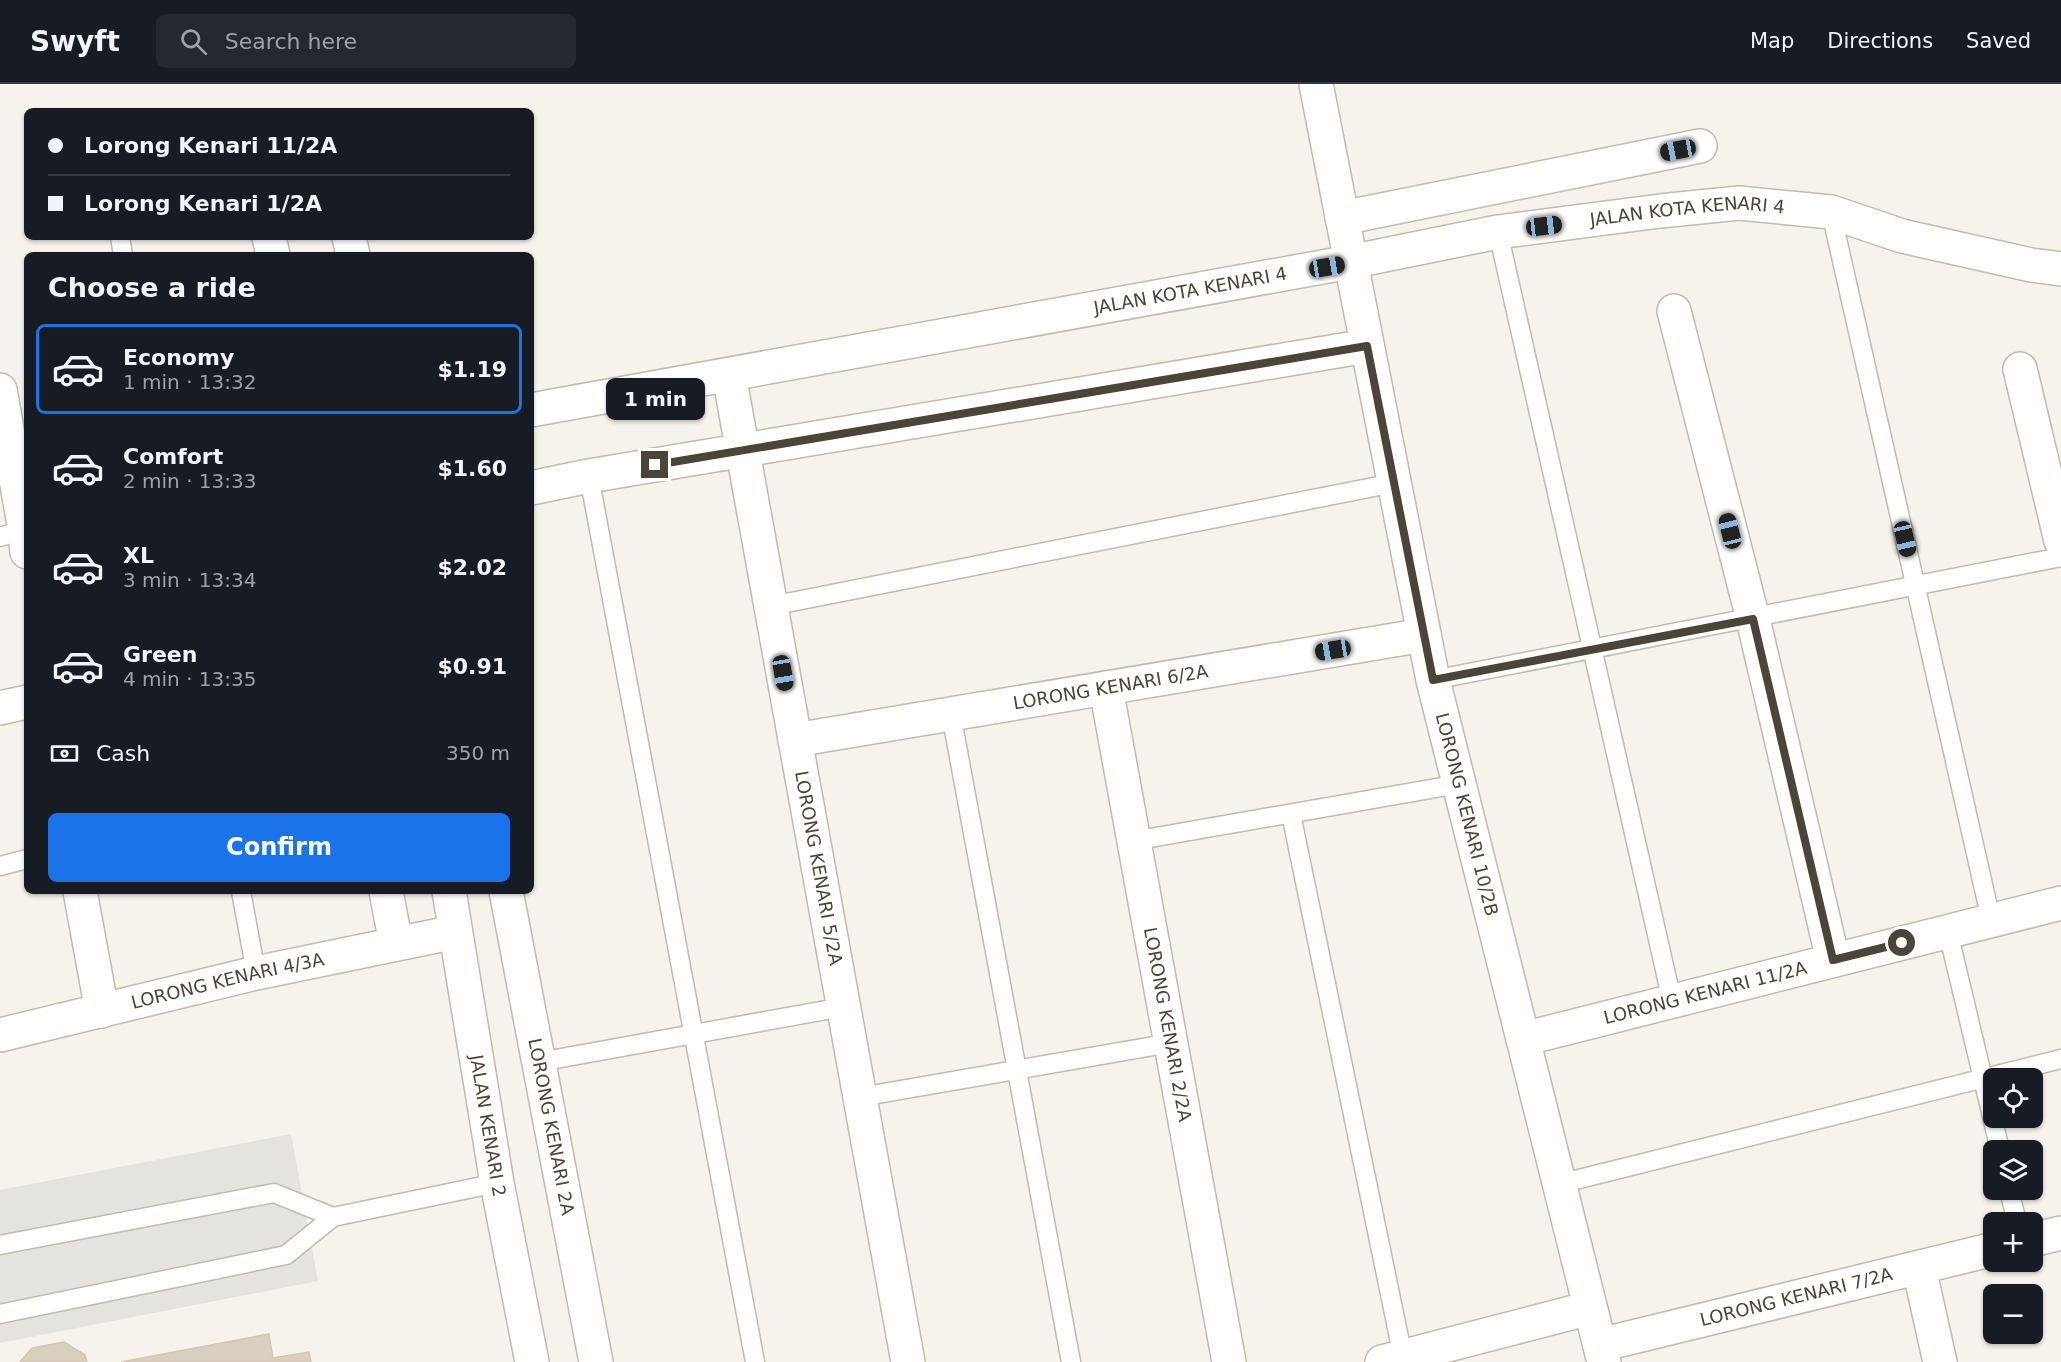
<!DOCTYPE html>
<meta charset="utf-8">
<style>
:root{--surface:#171b24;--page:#242831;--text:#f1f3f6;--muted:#9ea1a6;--line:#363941;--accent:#1a73e8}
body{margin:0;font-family:"DejaVu Sans",sans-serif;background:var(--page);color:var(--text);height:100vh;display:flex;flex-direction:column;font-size:22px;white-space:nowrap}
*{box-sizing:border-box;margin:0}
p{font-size:20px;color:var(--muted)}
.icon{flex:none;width:33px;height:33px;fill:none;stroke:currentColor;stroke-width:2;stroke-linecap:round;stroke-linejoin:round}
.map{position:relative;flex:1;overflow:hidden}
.drawer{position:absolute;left:24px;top:168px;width:510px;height:642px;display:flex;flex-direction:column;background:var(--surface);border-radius:9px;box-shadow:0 2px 4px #0004}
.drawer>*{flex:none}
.guide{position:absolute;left:24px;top:24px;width:510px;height:132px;border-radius:9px;box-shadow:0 2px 4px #0004;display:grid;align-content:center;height:132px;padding:0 24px;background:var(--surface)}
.buttons{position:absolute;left:1983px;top:984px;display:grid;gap:12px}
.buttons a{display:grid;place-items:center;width:60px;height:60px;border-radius:9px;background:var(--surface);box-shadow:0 2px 4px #0004;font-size:30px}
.end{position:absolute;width:27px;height:27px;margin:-14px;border:8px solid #4b4439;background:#fff;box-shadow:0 0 0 3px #fff}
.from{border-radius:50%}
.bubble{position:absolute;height:42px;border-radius:9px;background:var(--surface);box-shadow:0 2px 4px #0004;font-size:20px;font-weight:700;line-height:42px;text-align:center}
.car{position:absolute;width:18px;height:36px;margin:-18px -9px;border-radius:8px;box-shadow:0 0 4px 2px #0007;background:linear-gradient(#222 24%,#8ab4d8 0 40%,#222 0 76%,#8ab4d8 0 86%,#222 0)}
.guide b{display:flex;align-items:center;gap:21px;height:57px;font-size:22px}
.guide b+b{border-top:2px solid var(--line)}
.guide i{width:15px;height:15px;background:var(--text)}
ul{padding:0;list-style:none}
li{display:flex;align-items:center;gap:18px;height:90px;margin:0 12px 9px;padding:0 12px;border:3px solid transparent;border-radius:9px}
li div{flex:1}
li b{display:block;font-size:22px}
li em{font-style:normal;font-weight:700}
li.on{border-color:var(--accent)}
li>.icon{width:54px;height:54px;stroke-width:1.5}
h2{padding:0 24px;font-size:27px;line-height:72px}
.pay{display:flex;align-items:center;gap:15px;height:66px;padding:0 24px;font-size:22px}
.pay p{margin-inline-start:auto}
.action{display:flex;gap:12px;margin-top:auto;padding:12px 24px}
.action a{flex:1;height:69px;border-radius:9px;background:var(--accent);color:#fff;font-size:24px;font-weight:700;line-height:69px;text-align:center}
header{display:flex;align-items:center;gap:36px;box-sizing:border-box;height:84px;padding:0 30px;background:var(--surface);border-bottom:2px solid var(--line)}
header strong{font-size:28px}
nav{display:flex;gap:33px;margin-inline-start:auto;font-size:21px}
.search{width:420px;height:54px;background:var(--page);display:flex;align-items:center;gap:15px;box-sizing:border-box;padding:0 21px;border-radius:9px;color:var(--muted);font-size:22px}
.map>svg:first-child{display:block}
.parking{fill:#e5e3e0}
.building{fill:#d8cfc1;stroke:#d3c7b4;stroke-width:1.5}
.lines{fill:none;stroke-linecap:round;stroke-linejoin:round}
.service-casing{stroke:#c2bbae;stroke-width:21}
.minor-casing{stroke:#c2bbae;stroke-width:36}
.service{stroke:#fff;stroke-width:18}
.minor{stroke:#fff;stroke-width:33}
.route{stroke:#4b4439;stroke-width:8}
.labels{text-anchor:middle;stroke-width:5;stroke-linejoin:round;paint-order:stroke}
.street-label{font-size:18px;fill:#4b4439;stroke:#fff}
</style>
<header>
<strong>Swyft</strong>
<div class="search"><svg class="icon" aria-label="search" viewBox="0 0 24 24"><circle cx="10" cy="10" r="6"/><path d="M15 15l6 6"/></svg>Search here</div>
<nav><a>Map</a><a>Directions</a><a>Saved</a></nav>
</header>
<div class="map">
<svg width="2061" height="1278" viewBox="0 0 2061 1278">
<rect width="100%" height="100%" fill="#f6f3ec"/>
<polygon class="parking" points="291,1050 318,1197 0,1259 0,1106"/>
<g class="building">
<polygon points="269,1250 273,1274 309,1268 311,1278 121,1278"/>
<polygon points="64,1258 85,1271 87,1278 20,1278 32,1264"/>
</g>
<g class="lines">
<g class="service-casing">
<g id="service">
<polyline points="1831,128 1991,836"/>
<polyline points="1498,148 1672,917"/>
<polyline points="120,153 123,171"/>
<polyline points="589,392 755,1278"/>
<polyline points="0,453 27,445"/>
<polyline points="771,522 1394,399"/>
<polyline points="1433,596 2061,473"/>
<polyline points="951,630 1071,1278"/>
<polyline points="1291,730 1403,1273"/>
<polyline points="1133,757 1459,700"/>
<polyline points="0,782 27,775"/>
<polyline points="241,807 256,889"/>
<polyline points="1948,848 2000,1066"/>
<polyline points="539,978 843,923"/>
<polyline points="860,1013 1171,959"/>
<polyline points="1559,1100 2061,975"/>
<polyline points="2009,1106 2017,1138"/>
<polyline points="0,1161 274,1109 333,1133"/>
<polyline points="0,1230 286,1171 333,1133 497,1099"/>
</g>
</g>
<g class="minor-casing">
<g id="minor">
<path id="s1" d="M 1316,0 L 1433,596 L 1604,1278"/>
<polyline points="1342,134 1700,62"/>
<polyline points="269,153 273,171"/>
<polyline points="349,153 353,171"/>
<polyline points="1674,227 1753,535 1833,876"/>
<polyline points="2020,285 2061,457"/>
<path id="s2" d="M 729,291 L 908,1278"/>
<polyline points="0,306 25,446 27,468"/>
<path id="s3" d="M 531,326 L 1350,178 L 1498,148 L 1660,127 L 1739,119 L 1831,128 L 1902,152 L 2031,181 L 2061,185"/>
<polyline points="531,404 589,392 1367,262"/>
<path id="s4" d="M 1106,604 L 1229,1278"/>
<polyline points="0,624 27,618"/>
<path id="s5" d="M 795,656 L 1424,551"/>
<polyline points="80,807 102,927"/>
<polyline points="386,807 396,860"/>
<path id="s6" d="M 449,807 L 497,1099 L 532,1278"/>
<path id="s7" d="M 506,807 L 596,1278"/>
<path id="s8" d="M 0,951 L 256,889 L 455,848"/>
<path id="s9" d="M 1523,955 L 2061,819"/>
<polyline points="2032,1156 2061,1149"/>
<polyline points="1919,1184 1940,1278"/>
<path id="s10" d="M 1600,1261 L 1994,1165"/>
<polyline points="1382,1278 1590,1224"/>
</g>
</g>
<use href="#service" class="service"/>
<use href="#minor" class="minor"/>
</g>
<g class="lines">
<polyline class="route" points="655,381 1367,262 1433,596 1753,535 1833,876 1902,859"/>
</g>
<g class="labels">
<g class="street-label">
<text dy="6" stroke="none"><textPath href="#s3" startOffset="1174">JALAN KOTA KENARI 4</textPath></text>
<text dy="6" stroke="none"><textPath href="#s3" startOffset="670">JALAN KOTA KENARI 4</textPath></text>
<text dy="6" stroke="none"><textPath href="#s5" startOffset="320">LORONG KENARI 6/2A</textPath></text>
<text dy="6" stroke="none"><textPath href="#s1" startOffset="746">LORONG KENARI 10/2B</textPath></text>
<text dy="6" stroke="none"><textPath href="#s2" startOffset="501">LORONG KENARI 5/2A</textPath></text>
<text dy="6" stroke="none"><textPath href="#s8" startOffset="234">LORONG KENARI 4/3A</textPath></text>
<text dy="6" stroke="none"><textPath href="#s9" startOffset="188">LORONG KENARI 11/2A</textPath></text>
<text dy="6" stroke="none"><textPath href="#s4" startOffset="342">LORONG KENARI 2/2A</textPath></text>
<text dy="6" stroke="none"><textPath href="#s7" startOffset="240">LORONG KENARI 2A</textPath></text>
<text dy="6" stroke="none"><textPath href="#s6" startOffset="238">JALAN KENARI 2</textPath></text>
<text dy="6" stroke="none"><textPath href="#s10" startOffset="202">LORONG KENARI 7/2A</textPath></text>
</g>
</g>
</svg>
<div class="buttons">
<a><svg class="icon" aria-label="locate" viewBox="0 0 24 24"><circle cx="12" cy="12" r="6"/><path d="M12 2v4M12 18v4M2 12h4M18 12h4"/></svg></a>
<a><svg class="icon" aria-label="layers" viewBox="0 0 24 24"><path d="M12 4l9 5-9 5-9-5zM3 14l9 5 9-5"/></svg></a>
<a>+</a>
<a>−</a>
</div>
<i class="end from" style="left:1902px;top:859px"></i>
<i class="end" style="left:655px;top:381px"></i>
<div class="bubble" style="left:606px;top:294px;width:99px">1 min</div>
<i class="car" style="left:1678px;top:66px;rotate:259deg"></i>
<i class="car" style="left:1544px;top:142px;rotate:83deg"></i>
<i class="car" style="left:1327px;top:183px;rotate:80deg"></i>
<i class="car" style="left:1730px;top:447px;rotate:346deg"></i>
<i class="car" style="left:1905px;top:455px;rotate:167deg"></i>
<i class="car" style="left:1333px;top:566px;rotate:261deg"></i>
<i class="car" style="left:783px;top:589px;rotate:170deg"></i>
<div class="guide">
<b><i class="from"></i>Lorong Kenari 11/2A</b>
<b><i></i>Lorong Kenari 1/2A</b>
</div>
<section class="drawer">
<h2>Choose a ride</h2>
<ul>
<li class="on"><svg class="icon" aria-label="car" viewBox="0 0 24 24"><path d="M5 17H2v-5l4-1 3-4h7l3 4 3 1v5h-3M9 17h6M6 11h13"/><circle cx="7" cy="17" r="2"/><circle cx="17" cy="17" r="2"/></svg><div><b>Economy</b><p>1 min · 13:32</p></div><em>$1.19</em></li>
<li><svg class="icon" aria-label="car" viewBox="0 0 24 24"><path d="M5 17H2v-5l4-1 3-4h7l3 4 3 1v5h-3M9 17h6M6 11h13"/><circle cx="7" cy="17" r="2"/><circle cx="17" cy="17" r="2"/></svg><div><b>Comfort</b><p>2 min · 13:33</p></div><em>$1.60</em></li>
<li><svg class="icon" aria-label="car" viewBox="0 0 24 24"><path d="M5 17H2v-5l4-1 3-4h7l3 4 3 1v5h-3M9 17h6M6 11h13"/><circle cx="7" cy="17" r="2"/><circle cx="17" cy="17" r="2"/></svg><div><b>XL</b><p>3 min · 13:34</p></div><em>$2.02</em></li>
<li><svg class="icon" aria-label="car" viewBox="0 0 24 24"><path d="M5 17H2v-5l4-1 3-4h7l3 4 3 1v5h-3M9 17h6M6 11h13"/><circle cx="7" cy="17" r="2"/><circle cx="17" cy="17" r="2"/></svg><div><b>Green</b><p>4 min · 13:35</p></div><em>$0.91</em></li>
</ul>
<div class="pay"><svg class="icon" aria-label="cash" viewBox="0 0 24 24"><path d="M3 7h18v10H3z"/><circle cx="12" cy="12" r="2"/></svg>Cash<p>350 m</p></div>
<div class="action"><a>Confirm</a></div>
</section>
</div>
